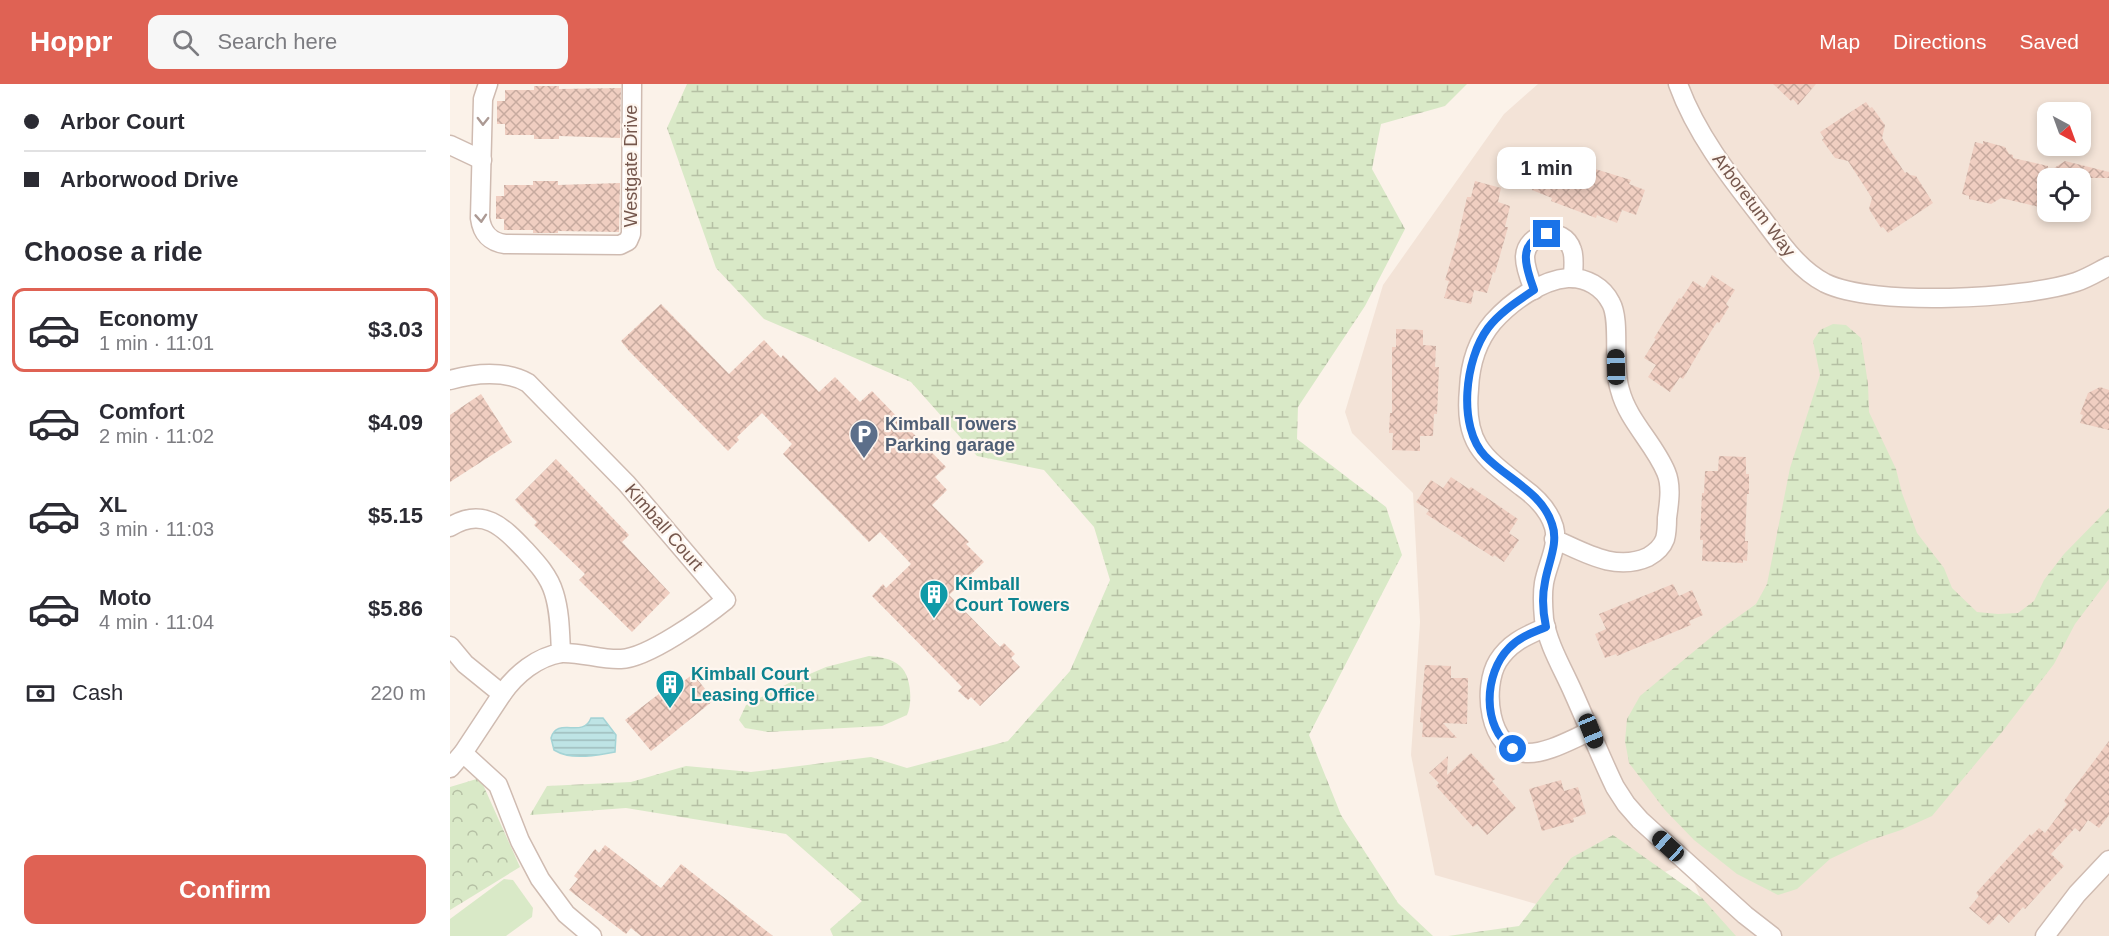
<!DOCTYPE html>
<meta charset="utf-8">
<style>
:root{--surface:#fff;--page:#f7f7f7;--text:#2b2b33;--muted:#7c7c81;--line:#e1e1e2;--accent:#df6254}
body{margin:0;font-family:Arial,sans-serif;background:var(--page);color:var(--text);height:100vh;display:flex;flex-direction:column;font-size:22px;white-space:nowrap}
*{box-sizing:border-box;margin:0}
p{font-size:20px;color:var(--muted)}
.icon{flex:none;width:33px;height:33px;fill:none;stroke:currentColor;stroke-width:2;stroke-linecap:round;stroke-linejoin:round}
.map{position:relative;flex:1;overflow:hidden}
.side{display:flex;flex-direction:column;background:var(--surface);width:450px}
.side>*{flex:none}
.top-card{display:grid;align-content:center;height:132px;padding:0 24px;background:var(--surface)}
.needle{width:39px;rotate:139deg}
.buttons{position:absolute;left:1587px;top:18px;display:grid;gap:12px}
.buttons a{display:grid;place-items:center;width:54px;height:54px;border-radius:12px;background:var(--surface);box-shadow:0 3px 9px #0003;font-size:30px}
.end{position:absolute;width:27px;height:27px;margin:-14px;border:8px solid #1a73e8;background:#fff;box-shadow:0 0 0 3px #fff}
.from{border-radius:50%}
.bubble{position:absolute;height:42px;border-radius:12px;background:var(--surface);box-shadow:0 3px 9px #0003;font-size:20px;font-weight:700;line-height:42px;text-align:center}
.car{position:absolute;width:18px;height:36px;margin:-18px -9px;border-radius:8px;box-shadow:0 0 4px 2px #0007;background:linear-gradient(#222 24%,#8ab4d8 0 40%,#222 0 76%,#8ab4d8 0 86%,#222 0)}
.top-card b{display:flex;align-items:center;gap:21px;height:57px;font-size:22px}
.top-card b+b{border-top:2px solid var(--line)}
.top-card i{width:15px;height:15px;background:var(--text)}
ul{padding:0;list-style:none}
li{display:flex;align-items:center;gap:18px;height:84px;margin:0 12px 9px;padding:0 12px;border:3px solid transparent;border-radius:12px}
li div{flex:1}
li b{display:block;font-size:22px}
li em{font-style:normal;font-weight:700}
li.selected{border-color:var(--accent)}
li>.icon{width:54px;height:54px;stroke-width:1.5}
h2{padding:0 24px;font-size:27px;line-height:72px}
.pay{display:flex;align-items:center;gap:15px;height:66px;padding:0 24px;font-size:22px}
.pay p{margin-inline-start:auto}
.button{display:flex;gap:12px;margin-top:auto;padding:12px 24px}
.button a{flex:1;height:69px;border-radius:12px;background:var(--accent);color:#fff;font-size:24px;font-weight:700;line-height:69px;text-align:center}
header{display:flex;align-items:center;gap:36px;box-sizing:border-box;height:84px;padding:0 30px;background:var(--accent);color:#fff}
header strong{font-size:28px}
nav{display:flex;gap:33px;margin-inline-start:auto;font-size:21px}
.search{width:420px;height:54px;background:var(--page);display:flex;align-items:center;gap:15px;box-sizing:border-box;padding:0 21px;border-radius:12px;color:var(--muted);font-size:22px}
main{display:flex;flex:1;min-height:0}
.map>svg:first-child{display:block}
.residential{fill:#f3e3d7;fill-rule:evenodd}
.forest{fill:url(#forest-crowns)}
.wetland{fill:url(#wetland-marsh)}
.pitch{fill:#d9e9c7}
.water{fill:url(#water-rules);stroke:#a4d4d6;stroke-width:1.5}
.building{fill:url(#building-cross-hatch)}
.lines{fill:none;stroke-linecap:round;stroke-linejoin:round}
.minor-casing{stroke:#cfbbb1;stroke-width:21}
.minor{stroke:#fff;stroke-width:18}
.oneway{stroke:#ac9a94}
.route{stroke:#1a73e8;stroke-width:8}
.labels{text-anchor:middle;stroke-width:4.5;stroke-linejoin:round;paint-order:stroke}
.street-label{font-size:18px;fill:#75574d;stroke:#fef6ef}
.service-label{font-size:18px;font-weight:bold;fill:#4e5e75;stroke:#fef6ef;text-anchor:start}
.culture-label{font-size:18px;font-weight:bold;fill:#0d838f;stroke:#fef6ef;text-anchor:start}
</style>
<header>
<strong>Hoppr</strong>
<div class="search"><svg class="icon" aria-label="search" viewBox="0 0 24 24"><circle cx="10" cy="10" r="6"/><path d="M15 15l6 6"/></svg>Search here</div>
<nav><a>Map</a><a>Directions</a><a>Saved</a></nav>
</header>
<main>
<section class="side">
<div class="top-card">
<b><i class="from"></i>Arbor Court</b>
<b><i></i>Arborwood Drive</b>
</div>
<h2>Choose a ride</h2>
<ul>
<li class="selected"><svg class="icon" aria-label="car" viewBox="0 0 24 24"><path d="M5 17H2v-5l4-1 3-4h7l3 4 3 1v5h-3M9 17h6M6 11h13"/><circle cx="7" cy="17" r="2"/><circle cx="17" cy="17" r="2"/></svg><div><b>Economy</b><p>1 min · 11:01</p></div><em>$3.03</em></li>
<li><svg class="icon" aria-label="car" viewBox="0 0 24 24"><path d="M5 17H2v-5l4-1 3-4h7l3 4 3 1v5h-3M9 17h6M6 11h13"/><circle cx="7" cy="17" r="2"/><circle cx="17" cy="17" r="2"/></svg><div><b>Comfort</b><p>2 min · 11:02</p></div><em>$4.09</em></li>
<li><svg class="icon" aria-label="car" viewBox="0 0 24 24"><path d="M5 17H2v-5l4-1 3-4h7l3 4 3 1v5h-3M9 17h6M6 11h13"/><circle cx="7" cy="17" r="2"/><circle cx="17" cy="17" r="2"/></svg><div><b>XL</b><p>3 min · 11:03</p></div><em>$5.15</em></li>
<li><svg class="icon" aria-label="car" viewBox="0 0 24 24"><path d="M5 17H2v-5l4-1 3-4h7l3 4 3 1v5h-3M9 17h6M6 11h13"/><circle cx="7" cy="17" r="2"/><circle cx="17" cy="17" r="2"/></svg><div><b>Moto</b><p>4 min · 11:04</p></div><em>$5.86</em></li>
</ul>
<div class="pay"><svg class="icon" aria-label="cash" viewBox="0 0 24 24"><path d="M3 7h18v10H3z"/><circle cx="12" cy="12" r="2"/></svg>Cash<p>220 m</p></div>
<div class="button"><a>Confirm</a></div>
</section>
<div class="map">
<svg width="1659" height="852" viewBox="0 0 1659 852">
<defs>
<pattern id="forest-crowns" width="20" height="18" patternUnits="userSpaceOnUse" patternTransform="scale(1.5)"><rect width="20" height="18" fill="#d9e9c7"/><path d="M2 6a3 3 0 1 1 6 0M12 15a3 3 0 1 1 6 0" fill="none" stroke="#b5c0a4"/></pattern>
<pattern id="wetland-marsh" width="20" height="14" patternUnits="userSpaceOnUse" patternTransform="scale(1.5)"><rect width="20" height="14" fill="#d9e9c7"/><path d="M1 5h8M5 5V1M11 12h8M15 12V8" fill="none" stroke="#b5c0a4"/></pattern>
<pattern id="water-rules" width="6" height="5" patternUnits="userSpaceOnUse" patternTransform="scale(1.5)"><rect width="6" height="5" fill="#bee4e5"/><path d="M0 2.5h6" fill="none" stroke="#9fbcbc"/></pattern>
<pattern id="building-cross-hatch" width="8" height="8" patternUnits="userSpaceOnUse" patternTransform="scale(1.5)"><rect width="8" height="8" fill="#f0cec1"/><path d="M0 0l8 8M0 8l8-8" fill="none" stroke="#c7aa9f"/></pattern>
</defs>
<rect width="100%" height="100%" fill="#fbf2e9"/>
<path class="residential" d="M 1088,0 L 1659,0 L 1659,852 L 1267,852 L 1236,780 L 1111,827 L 985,791 L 961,671 L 970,538 L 963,409 L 902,349 L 895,328 L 933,201 L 1054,30 ZM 1598,28 L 1630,28 L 1630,62 L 1598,62 ZM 1598,94 L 1630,94 L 1630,128 L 1598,128 Z"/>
<polygon class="forest" points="30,694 70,783 0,826 0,703"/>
<g class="wetland">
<polygon points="237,0 1017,0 995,22 931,40 922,85 955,145 915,222 848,323 847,355 936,423 952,471 859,651 891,731 948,819 983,852 383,852 380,845 412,817 336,750 176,724 80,731 97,702 181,698 236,682 301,688 421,673 457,684 558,657 620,587 660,496 644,443 594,386 527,372 461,298 314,235 266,184 217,44"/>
<polygon points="1383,240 1396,241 1411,254 1418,300 1419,328 1446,385 1452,409 1467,449 1494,484 1502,504 1527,528 1548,530 1568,529 1584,517 1594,496 1614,470 1659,424 1659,495 1625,540 1604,580 1552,648 1482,732 1451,746 1418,757 1380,775 1347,805 1328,811 1287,790 1244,756 1215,726 1179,679 1175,657 1177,635 1190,612 1271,545 1306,520 1317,500 1340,384 1370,291 1363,257 1370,246"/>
<path d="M 419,572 C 430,573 441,574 450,582 C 461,591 463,618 457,631 L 432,642 L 318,648 L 295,644 L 289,636 L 296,621 L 341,598 L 376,583 Z"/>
<polygon points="1163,751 1252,814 1286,852 998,852 1069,842 1121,774"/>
</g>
<polygon class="pitch" points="54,795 63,796 83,824 82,833 56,852 0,852 0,835"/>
<path class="water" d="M 141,634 L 153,634 L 166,651 L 165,668 C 146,671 122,677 104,666 L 101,654 C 107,632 133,655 141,634 Z"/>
<g class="building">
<polygon points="1323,0 1366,0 1348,21 1343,15 1341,17"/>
<polygon points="84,2 109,2 109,5 171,4 170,54 109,52 109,55 84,55 84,51 55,51 55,40 47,40 47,17 55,17 55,6 84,6"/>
<polygon points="1416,18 1420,24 1422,23 1435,41 1432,54 1449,80 1455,89 1457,88 1460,91 1466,92 1483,119 1438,149 1433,143 1431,144 1419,125 1422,114 1398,77 1385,74 1372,56 1374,54 1370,48"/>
<polygon points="1533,57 1555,63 1559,70 1563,71 1563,74 1598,82 1598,88 1615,77 1659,88 1659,94 1598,94 1598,125 1551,114 1541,120 1519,115 1519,112 1512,110 1525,58 1533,60"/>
<polygon points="1083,63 1099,69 1100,66 1118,72 1118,74 1142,84 1181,96 1179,100 1195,106 1186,131 1172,126 1167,139 1147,131 1146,134 1101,117 1102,114 1082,106 1087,94 1073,88"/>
<polygon points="83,97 108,97 108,101 170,99 169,148 108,147 108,149 83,149 83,146 54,146 54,135 46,135 46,112 54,112 54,101 83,101"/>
<polygon points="1025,97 1051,104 1048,118 1060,122 1055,143 1058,143 1045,189 1043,188 1037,209 1024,206 1021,220 994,214 999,197 995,196 1008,153 1017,113 1021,113"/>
<polygon points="1262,191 1285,206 1276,220 1279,223 1269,239 1267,238 1260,249 1233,295 1230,293 1220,308 1198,293 1206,281 1194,274 1206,255 1204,254 1229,214 1231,215 1243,197 1254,204"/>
<polygon points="211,220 279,290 314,256 331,274 333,271 369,308 385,293 410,318 422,307 496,383 485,393 497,406 482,421 519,458 516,460 534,478 499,511 550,563 554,559 565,570 561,574 570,583 530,622 521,613 518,616 508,607 512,603 422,512 433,500 436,504 461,480 442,460 430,448 419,458 333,370 342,360 312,329 287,353 289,356 278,367 179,267 171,257"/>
<polygon points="946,245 973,246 973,261 986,262 985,283 989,283 987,330 984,330 983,352 970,352 970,367 942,366 943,349 939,349 940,329 942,329 942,263 946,263"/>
<polygon points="1650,303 1659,306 1659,346 1630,339 1633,331 1630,330 1638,309"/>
<polygon points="31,310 62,358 0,398 0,331"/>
<polygon points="1269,372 1296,373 1296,390 1299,390 1299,410 1297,410 1295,457 1298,457 1297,477 1293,476 1293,479 1252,477 1253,456 1250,456 1252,409 1254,409 1255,387 1268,387"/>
<polygon points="106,375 179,451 172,458 220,509 182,548 129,496 135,490 84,441 87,438 65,416"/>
<polygon points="1001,393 1019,405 1021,403 1068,435 1059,449 1069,456 1054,478 1044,471 1043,473 976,430 979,426 966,418 981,396 993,404"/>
<polygon points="1223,500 1229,512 1242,506 1253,531 1239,537 1241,541 1167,572 1166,570 1155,574 1145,550 1156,545 1149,530"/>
<polygon points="975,581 1001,582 1001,594 1018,594 1017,640 993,639 1007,654 972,653 973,639 970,638"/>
<polygon points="243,590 264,616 201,667 175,636 214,606 217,610"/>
<polygon points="1659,657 1659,731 1649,744 1638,736 1630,748 1625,744 1601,770 1614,782 1575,825 1573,823 1559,839 1549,830 1539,841 1519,824 1529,812 1526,809 1580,750 1581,752 1589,744 1595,749 1617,720 1614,717"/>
<polygon points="1021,669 1045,695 1042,697 1066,724 1037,751 1027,740 1023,743 986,702 989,699 979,689 998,672 997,691"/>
<polygon points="1111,696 1114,707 1128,703 1136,730 1123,734 1124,738 1092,747 1079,705"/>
<polygon points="155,761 211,804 231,780 323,852 191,852 181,844 176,850 119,806 128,795 124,792 145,765 149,769"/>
</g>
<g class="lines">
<g class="minor-casing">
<g id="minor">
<path d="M 38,0 L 33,15 L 30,134 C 32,149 40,158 55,160 L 170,161 L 178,157 L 181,150 L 182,0"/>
<path d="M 1228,0 C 1246,50 1280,93 1312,134 C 1330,158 1348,185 1375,199 C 1424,223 1574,215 1626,198 C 1638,194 1649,187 1659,182"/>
<polyline points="0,61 32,76"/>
<path d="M 1084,206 C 1080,196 1075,184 1075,173 C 1076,148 1114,140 1122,166 C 1125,174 1123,185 1123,194"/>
<path d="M 0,296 C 24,289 56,286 78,299 L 177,400 L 276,516 C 255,533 198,574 171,575 C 151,576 131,568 111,569"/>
<path d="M 0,443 C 33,422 53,443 75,466 C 87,479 99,492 104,509 C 110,528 110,549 111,569 C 87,573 66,590 52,610 L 15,580 L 0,562"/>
<path d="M 1104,455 C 1134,468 1165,488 1198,473 C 1205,469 1212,463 1215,455 C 1217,448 1217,441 1217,434 C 1219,419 1222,402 1216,388 C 1204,359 1178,337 1170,306 C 1162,282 1171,237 1161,219 C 1153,203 1136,193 1118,194 C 1091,196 1061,218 1043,238 C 1027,257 1020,280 1019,305 C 1014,359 1032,372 1072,403 C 1086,413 1099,426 1104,443 C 1109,462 1097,481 1094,499 C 1092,511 1093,524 1094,535 C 1098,561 1113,585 1123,608 C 1137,639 1150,672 1165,703 L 1176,720 L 1190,736 L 1295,831 L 1322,852"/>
<path d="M 1096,543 C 1076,552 1060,558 1048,577 C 1032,603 1038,666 1076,669 C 1097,670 1122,655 1141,647"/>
<polyline points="13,669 48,701 70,757 90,795 116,830 142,852"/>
<polyline points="0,684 13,669 52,610"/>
<polyline points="1595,852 1627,810 1659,776"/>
</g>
</g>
<use href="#minor" class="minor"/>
</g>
<defs><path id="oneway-chevron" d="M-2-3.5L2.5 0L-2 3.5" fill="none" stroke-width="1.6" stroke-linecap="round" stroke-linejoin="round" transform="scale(1.5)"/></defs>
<g class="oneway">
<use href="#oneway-chevron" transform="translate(33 37) rotate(91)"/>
<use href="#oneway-chevron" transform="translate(31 134) rotate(86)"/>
</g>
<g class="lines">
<path class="route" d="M 1063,665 C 1031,644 1034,589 1059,564 C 1069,553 1082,549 1096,543 C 1093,529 1092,512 1095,498 C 1098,479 1109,459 1102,440 C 1092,408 1057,395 1035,372 C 1007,342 1015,275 1038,244 C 1050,228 1068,217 1084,206 C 1076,184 1066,158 1097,150"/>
</g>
<defs>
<g id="parking-pin" transform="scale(1.5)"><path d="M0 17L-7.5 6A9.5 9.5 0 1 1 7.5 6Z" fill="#5c6f8a" stroke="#fef6ef"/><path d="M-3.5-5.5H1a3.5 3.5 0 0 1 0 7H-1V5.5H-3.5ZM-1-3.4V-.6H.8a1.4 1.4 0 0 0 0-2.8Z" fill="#fff"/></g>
<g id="building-pin" transform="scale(1.5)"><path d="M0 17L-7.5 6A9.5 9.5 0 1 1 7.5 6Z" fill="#0f9aa8" stroke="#fef6ef"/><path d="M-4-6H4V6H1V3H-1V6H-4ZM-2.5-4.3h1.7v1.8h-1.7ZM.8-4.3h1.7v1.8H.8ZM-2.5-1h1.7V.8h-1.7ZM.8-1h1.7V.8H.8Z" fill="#fff"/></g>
</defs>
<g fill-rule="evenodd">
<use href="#parking-pin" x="414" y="350"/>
<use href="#building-pin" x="484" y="510"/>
<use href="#building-pin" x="220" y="600"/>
</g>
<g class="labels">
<g class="street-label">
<text transform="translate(181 82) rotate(-90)" y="6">Westgate Drive</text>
<text transform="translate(1304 121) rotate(53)" y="6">Arboretum Way</text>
<text transform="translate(214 443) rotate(49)" y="6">Kimball Court</text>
</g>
<g class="service-label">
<text x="435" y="346">Kimball Towers<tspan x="435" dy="21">Parking garage</tspan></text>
</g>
<g class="culture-label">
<text x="505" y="506">Kimball<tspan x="505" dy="21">Court Towers</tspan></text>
<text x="241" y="596">Kimball Court<tspan x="241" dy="21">Leasing Office</tspan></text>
</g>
</g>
</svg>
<div class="buttons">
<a><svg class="needle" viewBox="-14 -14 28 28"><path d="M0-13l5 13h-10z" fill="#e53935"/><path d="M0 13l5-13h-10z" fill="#7c7c81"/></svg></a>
<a><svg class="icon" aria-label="locate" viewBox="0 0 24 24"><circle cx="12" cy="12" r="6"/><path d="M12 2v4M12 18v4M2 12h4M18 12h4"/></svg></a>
</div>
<i class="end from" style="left:1063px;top:665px"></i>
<i class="end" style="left:1097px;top:150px"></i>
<div class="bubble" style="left:1047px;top:63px;width:99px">1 min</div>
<i class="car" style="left:1166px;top:283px;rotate:359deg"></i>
<i class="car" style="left:1141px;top:647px;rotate:158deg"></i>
<i class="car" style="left:1218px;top:762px;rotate:312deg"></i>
</div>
</main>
